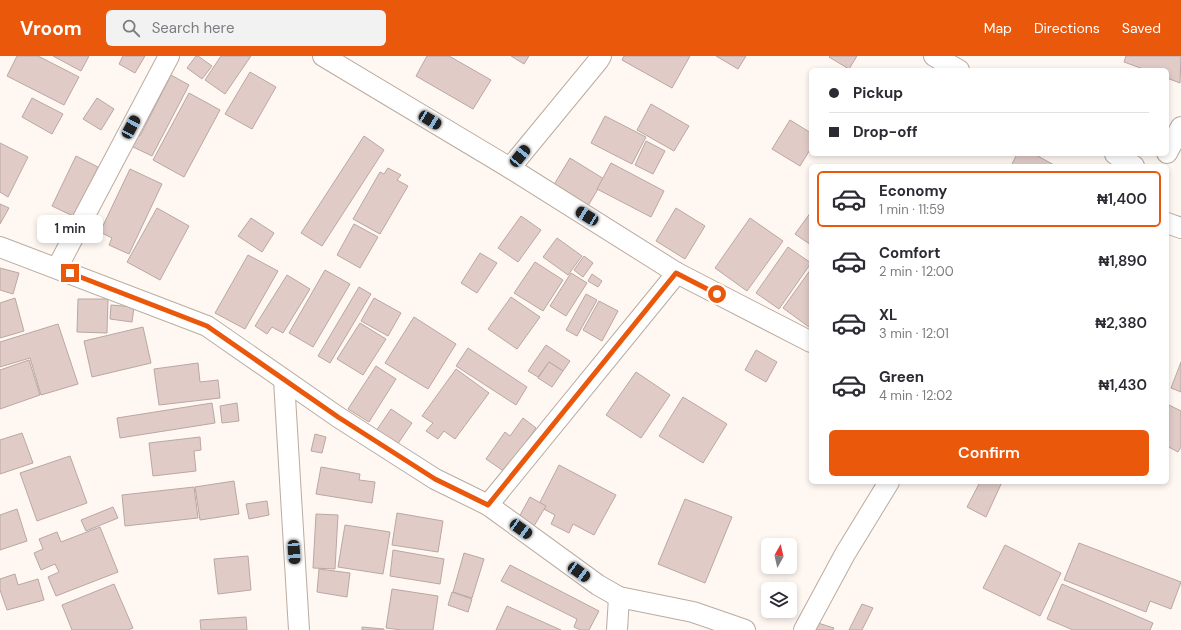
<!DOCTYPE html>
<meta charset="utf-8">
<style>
:root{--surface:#fff;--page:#f2f2f3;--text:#2b2b33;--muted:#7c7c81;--line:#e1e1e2;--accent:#ea580c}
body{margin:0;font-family:"DM Sans",sans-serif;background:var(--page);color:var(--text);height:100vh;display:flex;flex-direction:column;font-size:15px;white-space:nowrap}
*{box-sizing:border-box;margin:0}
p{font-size:13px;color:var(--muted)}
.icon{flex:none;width:22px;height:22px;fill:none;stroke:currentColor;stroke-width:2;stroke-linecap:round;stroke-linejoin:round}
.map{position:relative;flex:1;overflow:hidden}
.details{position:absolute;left:809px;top:108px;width:360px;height:320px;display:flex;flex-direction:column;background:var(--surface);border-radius:6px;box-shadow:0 2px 6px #0003}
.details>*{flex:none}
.banner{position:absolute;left:809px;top:12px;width:360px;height:88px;border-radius:6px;box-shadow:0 2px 6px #0003;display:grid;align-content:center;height:88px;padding:0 20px;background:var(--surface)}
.needle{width:26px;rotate:8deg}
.controls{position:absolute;left:761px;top:482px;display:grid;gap:8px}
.controls a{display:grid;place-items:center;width:36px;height:36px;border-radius:6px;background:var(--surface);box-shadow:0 2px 6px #0003;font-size:20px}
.end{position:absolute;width:18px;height:18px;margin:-9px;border:5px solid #ea580c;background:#fff;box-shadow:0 0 0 2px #fff}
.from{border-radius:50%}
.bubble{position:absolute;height:28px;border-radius:6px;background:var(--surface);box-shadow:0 2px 6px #0003;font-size:13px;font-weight:600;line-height:28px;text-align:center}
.car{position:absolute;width:12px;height:24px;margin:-12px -6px;border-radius:5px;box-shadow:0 0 3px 1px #0007;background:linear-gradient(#222 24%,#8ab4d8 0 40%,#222 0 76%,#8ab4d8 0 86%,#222 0)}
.banner b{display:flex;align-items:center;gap:14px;height:38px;font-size:15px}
.banner b+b{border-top:1px solid var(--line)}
.banner i{width:10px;height:10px;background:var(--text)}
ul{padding:7px 0 0;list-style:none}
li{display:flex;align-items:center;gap:12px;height:56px;margin:0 8px 6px;padding:0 12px;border:2px solid transparent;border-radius:6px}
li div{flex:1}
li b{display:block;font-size:15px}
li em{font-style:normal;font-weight:600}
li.on{border-color:var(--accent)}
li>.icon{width:36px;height:36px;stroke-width:1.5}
.button{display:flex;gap:8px;margin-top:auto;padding:8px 20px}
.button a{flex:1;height:46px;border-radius:6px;background:var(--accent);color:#fff;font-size:16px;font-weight:600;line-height:46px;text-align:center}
header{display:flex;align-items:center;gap:24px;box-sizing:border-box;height:56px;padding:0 20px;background:var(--accent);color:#fff}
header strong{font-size:19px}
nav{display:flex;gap:22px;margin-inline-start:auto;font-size:14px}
.search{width:280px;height:36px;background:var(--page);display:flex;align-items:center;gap:10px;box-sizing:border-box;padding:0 14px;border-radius:6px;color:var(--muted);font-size:15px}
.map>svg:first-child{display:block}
.building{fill:#e0cbc7;stroke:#baa7a3}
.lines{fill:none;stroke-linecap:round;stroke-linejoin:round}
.street-casing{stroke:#bbaba0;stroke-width:22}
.street{stroke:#fff;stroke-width:20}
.route{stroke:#ea580c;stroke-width:5}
</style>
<header>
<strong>Vroom</strong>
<div class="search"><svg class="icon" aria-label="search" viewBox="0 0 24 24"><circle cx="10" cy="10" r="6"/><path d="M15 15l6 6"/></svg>Search here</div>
<nav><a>Map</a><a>Directions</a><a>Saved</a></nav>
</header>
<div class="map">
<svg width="1181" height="574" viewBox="0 0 1181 574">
<rect width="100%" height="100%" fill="#fef7f2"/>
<g class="building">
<polygon points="17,0 38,0 79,21 64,49 7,20"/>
<polygon points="53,0 89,0 81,15"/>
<polygon points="123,0 145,0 135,17 119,8"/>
<polygon points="196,0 198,0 212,10 202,23 187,12"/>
<polygon points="221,0 251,0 225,38 205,24"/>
<polygon points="427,0 449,0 491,24 473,53 416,20"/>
<polygon points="511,0 529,0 524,8"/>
<polygon points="624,0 690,0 672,32 622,4"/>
<polygon points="716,0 746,0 738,13"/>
<polygon points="830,0 857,0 849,13 829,1"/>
<polygon points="1126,0 1181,0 1180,27 1167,22 1167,14 1146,14 1124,6"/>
<polygon points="250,16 276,31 252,73 225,58"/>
<polygon points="171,19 189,29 152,100 129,89 135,77 140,80"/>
<polygon points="189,37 220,54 184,121 153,104"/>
<polygon points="32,42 63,58 52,78 22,61"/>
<polygon points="97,42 114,53 101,74 83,63"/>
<polygon points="651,48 689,70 674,95 637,74"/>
<polygon points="605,60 646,81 632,108 591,87"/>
<polygon points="790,64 811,77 811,92 800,110 772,93"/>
<polygon points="364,80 384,94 322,190 301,177"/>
<polygon points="646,85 665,95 653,118 635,109"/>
<polygon points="0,87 28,101 8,141 0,136"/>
<polygon points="1017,98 1034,98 1056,110 1011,110"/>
<polygon points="76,100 98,111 75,161 52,150"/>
<polygon points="570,102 604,123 586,153 552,132"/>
<polygon points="611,107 664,135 651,161 597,133"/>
<polygon points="388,112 401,119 397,124 408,130 380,178 353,163 380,116 384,118"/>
<polygon points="130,113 162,128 129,198 109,189 112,182 100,176"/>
<polygon points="0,148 9,152 0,168"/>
<polygon points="157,152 189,170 160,224 127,206"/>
<polygon points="676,152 705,170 685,203 656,185"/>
<polygon points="811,156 811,189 795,178"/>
<polygon points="521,160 541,174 518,206 498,192"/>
<polygon points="251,162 274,177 262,196 238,180"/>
<polygon points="750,162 783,185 747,235 715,212"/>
<polygon points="354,168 378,181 360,212 337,199"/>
<polygon points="557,182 582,200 568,219 543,201"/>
<polygon points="788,191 811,207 779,253 756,237"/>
<polygon points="480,197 497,207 477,237 461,227"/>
<polygon points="248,199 278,215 245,273 215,257"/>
<polygon points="584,200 593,207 583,221 574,214"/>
<polygon points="535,206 563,224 543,255 514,237"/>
<polygon points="0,212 19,217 13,238 0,234"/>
<polygon points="811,213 811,268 809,271 783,252"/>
<polygon points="325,214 350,228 313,291 289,277"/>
<polygon points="571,217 587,227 566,260 550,250"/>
<polygon points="592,218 602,225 598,231 588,225"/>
<polygon points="287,219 310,233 283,277 272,271 267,278 255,270"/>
<polygon points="359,231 371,238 330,307 318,300"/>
<polygon points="586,238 597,244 577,280 566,274"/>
<polygon points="511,241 540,261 517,293 488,273"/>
<polygon points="15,242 24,275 0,282 0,247"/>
<polygon points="374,242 401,257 388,280 361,265"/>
<polygon points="78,243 108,243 107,277 77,276"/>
<polygon points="599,245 618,255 602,285 583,274"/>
<polygon points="111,249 134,251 132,266 110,263"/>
<polygon points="414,261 456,288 428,333 385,307"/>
<polygon points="360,267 386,283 363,319 337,303"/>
<polygon points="58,268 78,328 41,339 30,302 0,311 0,286"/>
<polygon points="143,271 151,307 92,321 84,285"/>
<polygon points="546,289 570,305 563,315 549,306 538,321 528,315"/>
<polygon points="468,292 527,331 516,349 456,310"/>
<polygon points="756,294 777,306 766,326 745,314"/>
<polygon points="29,304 40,339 0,353 0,314"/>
<polygon points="549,306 563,315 552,331 538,322"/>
<polygon points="1181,306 1181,336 1171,332"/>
<polygon points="198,307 200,326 218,324 220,342 159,349 154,313"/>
<polygon points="376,310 396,323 369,366 348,353"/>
<polygon points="456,313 489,337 455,383 444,375 438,383 426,375 433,367 422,360"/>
<polygon points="636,316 670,339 641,382 606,359"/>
<polygon points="683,341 727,368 703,407 659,380"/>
<polygon points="212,347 215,367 120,382 117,362"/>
<polygon points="237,347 239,365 222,367 220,350"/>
<polygon points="1167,348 1181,355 1181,391 1178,396 1167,390"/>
<polygon points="391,353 412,367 397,389 376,375"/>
<polygon points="523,362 536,372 505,416 486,403 505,376 510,380"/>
<polygon points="22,377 33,407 0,418 0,384"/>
<polygon points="315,378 326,381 322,397 311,395"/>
<polygon points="200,381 201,394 194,395 196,415 153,420 149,387"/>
<polygon points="70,400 87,447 37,465 20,417"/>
<polygon points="559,409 616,439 594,479 573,468 569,477 551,468 555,459 538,450"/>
<polygon points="321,411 360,418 359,424 375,426 372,447 316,438"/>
<polygon points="234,425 239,458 200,464 195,431"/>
<polygon points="980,426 1002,426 986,461 967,451"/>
<polygon points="194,431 198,462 125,470 122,439"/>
<polygon points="530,441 546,450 534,470 519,461"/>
<polygon points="685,443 732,461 705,527 658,508"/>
<polygon points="267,445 269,459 249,463 246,448"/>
<polygon points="113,451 118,462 86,475 81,464"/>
<polygon points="17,453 27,485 0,494 0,459"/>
<polygon points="397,457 443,465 438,496 392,489"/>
<polygon points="316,458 338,459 335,513 313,512"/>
<polygon points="345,469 390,476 383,518 338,511"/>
<polygon points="100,471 118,516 56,540 48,521 59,516 55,508 41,514 34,497 43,493 39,483 57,476 61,486"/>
<polygon points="1079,487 1181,526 1171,553 1150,545 1146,556 1064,524"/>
<polygon points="1005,489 1061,517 1040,560 983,532"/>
<polygon points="393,494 444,503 440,528 390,520"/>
<polygon points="464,497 484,503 472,542 453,536"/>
<polygon points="248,500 251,534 218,538 214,503"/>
<polygon points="510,509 599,555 589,574 580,574 574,571 577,563 501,525"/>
<polygon points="319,513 350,517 347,541 317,536"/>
<polygon points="15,518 18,529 38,523 44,544 7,554 0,534 0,523"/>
<polygon points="114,528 133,572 128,574 72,574 62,549"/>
<polygon points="1062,528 1153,567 1150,574 1073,574 1047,563"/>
<polygon points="392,533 438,540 433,574 402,574 386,572"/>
<polygon points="452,536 472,543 468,556 448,549"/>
<polygon points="862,548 873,552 862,574 849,574"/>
<polygon points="507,550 561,574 496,574"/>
<polygon points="246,561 247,574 201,574 200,564"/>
<polygon points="818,567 834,572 833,574 815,574"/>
<polygon points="362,571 384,573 384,574 362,574"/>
</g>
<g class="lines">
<g class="street-casing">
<g id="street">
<polyline points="323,0 510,112 677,217 811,286"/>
<polyline points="934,0 959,14"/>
<polyline points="1167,97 1181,71"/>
<polyline points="1115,98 1134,110"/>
<polyline points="510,112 598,5 601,0"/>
<polyline points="1167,167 1181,172"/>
<polyline points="0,191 207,270 338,361 435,423 488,449 598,529 619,541 693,556 745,574"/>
<polyline points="57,212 169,0"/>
<polyline points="284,324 299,574"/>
<polyline points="488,449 677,217"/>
<polyline points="617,574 619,541"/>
<polyline points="804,574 845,498 889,426"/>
</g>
</g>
<use href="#street" class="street"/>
</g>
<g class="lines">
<polyline class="route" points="70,217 207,270 338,361 435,423 488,449 676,217 717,238"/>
</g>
</svg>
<div class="controls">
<a><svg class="needle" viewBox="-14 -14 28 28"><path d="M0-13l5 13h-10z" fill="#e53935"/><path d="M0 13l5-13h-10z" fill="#7c7c81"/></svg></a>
<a><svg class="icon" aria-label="layers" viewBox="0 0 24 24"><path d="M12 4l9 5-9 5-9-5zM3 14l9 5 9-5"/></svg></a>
</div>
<i class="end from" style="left:717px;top:238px"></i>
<i class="end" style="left:70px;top:217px"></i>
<div class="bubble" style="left:37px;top:159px;width:66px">1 min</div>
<i class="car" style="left:430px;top:64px;rotate:121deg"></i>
<i class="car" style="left:131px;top:71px;rotate:28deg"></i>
<i class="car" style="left:520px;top:100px;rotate:39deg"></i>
<i class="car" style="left:587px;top:160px;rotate:302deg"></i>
<i class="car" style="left:521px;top:473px;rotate:126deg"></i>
<i class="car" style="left:294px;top:496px;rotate:176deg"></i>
<i class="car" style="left:579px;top:516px;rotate:126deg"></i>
<div class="banner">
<b><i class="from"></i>Pickup</b>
<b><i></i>Drop-off</b>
</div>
<section class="details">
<ul>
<li class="on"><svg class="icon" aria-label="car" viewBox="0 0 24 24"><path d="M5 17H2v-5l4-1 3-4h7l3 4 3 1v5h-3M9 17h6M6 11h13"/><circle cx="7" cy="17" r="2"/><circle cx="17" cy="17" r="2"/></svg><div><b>Economy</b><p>1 min · 11:59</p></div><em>₦1,400</em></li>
<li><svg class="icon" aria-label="car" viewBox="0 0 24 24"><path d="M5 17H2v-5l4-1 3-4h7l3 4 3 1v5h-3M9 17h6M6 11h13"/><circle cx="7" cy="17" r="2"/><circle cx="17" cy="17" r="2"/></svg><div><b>Comfort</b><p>2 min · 12:00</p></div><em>₦1,890</em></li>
<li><svg class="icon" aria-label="car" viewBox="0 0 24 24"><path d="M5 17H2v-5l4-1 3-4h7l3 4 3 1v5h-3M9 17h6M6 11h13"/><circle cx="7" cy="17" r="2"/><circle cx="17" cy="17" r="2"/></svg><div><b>XL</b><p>3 min · 12:01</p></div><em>₦2,380</em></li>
<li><svg class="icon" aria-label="car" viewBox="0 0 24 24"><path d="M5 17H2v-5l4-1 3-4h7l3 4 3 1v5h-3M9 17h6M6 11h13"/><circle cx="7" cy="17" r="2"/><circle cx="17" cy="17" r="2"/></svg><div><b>Green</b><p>4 min · 12:02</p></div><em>₦1,430</em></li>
</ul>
<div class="button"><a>Confirm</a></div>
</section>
</div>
